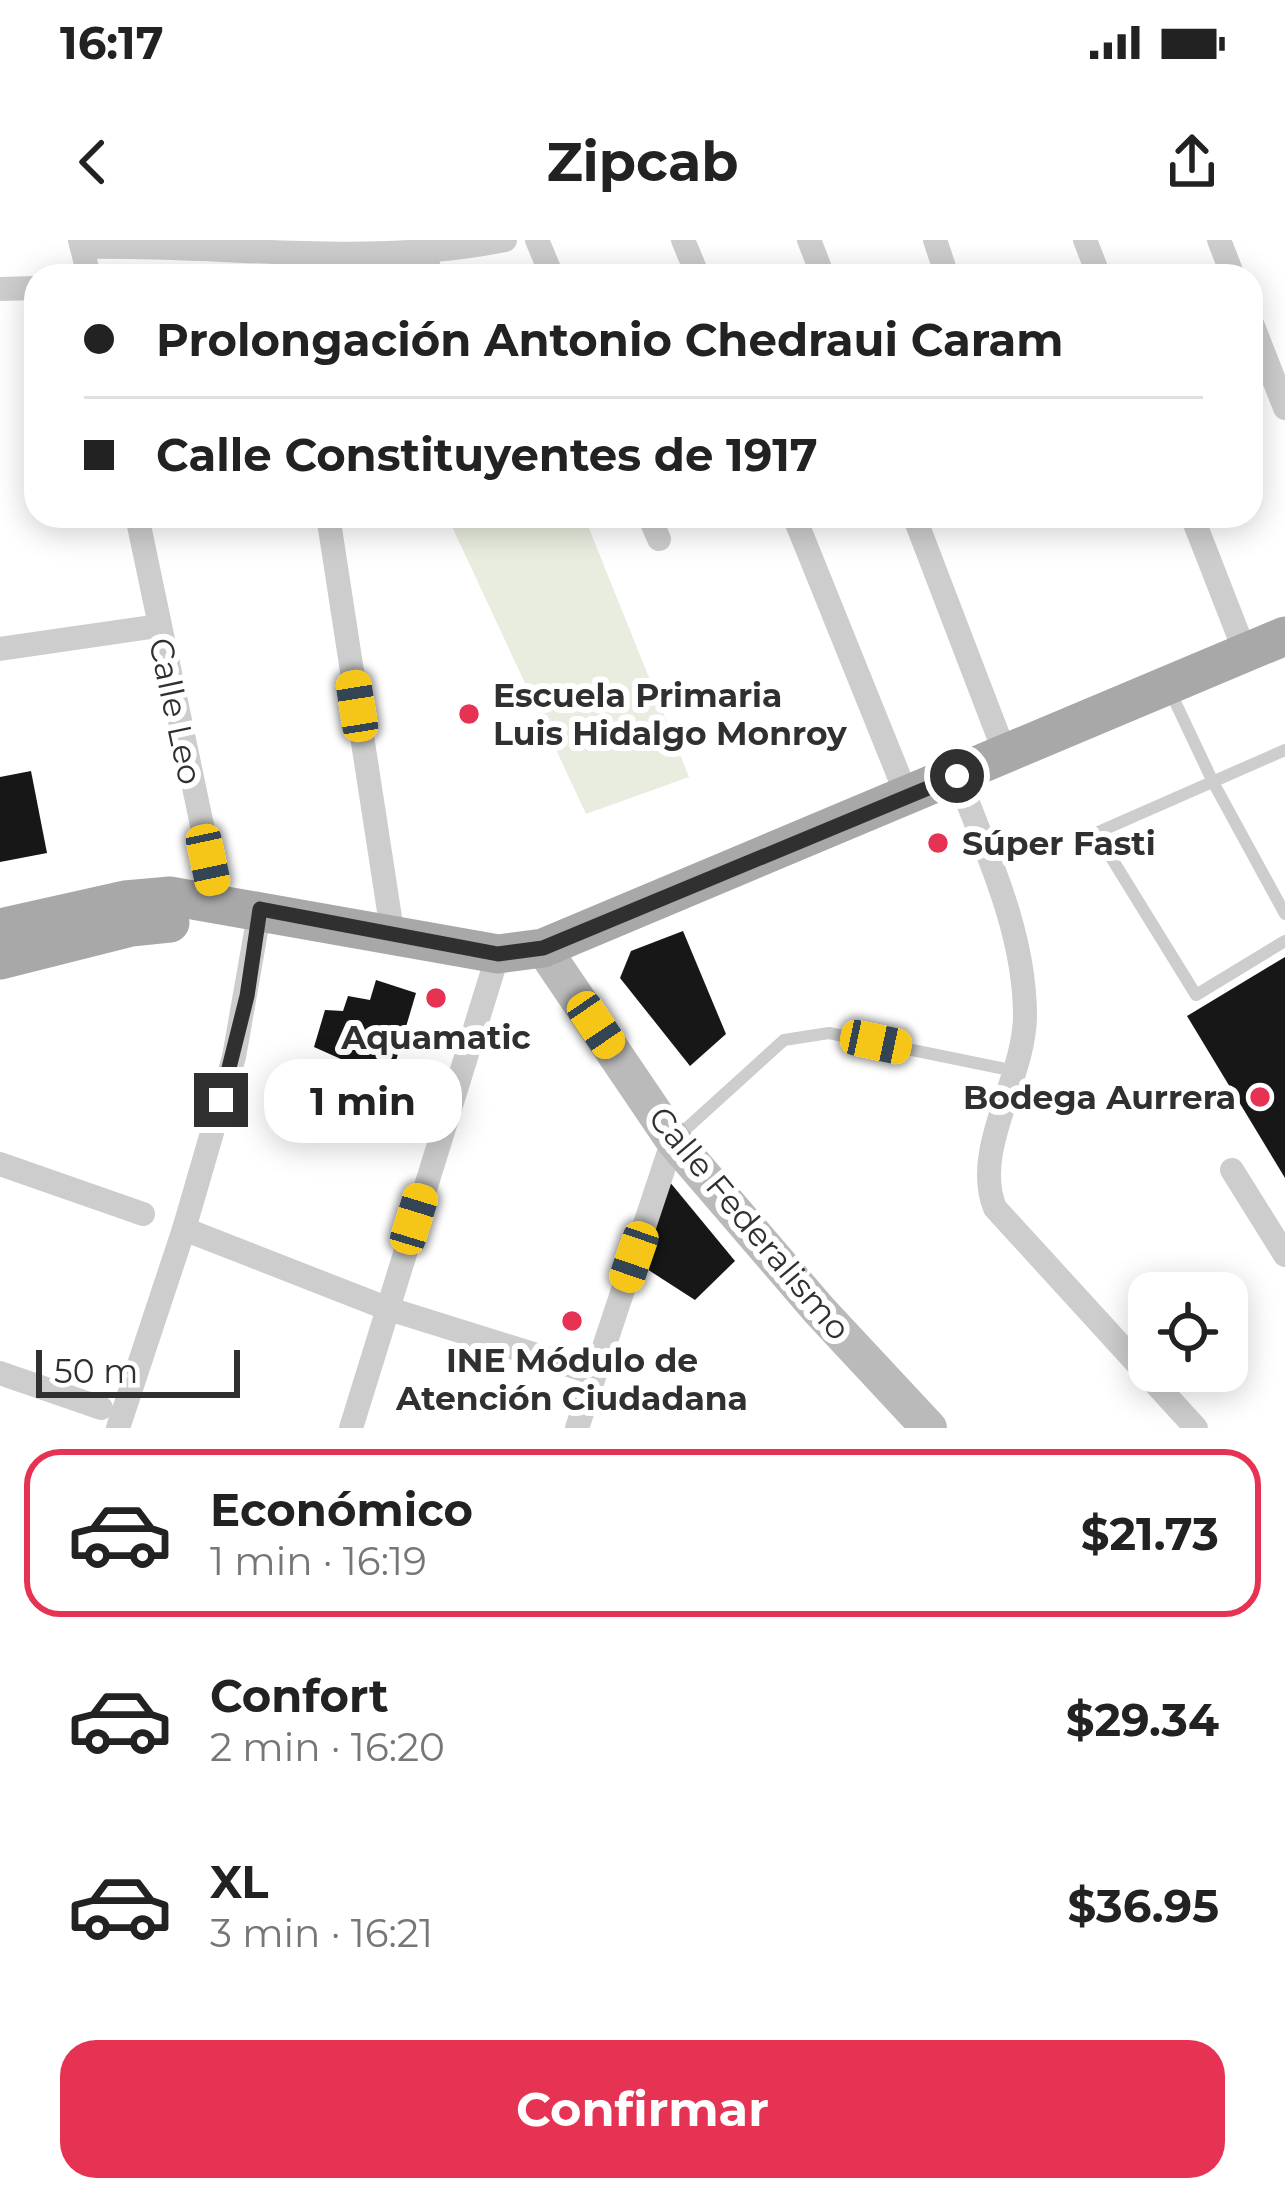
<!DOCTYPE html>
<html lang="es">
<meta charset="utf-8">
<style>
:root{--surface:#fff;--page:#f2f2f2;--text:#222;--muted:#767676;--line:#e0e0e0;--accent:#e73353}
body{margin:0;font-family:Montserrat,sans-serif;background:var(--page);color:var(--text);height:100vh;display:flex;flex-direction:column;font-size:45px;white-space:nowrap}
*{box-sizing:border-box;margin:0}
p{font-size:39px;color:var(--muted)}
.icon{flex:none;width:66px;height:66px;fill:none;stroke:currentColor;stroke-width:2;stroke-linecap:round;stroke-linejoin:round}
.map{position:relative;height:1188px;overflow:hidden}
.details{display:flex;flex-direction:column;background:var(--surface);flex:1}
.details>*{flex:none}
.banner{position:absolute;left:24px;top:24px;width:1239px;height:264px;border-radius:36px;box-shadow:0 6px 30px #0003;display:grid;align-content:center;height:264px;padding:0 60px;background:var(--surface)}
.fabs{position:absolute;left:1128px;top:1032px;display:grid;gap:24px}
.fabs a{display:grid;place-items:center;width:120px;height:120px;border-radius:24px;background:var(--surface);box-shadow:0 6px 30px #0003;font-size:60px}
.scale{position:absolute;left:36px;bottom:30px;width:204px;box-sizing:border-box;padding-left:12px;border:6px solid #303030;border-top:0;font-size:33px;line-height:42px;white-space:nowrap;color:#303030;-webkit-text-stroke:9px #fff;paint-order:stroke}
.end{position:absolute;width:54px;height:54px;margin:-27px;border:15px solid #303030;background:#fff;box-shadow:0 0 0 6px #fff}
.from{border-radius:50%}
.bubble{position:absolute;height:84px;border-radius:36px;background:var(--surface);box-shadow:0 6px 30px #0003;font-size:39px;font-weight:700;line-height:84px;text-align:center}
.car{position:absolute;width:36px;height:72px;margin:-36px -18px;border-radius:15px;box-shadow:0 0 9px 3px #0007;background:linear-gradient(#f5c518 24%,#345 0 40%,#f5c518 0 76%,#345 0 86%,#f5c518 0)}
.banner b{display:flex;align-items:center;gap:42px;height:114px;font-size:45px}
.banner b+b{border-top:3px solid var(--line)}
.banner i{width:30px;height:30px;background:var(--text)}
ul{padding:21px 0 0;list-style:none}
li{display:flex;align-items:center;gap:36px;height:168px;margin:0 24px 18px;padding:0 36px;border:6px solid transparent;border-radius:36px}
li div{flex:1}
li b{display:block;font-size:45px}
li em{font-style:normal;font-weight:700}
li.selected{border-color:var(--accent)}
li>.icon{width:108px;height:108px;stroke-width:1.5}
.action{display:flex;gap:24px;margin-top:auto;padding:24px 60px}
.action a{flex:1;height:138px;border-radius:36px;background:var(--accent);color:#fff;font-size:48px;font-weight:700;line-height:138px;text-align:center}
.status{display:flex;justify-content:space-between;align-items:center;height:84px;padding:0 60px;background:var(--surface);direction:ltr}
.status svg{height:33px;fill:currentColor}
header{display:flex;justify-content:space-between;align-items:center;height:156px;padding:0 60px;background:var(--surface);font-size:54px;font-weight:700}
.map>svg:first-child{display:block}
.green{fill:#e8eddf}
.building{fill:#171717}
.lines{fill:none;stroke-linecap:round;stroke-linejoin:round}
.lane{stroke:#cdcdcd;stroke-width:12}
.street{stroke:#cdcdcd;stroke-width:24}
.secondary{stroke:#bababa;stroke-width:36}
.primary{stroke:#a8a8a8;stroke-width:39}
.route{stroke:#303030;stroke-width:15}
.poi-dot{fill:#e73353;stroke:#fff;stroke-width:4.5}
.labels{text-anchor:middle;stroke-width:12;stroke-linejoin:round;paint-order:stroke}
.poi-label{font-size:33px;font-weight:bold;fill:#303030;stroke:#fff;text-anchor:start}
.street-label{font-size:33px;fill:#303030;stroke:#fff}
</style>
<div class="status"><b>16:17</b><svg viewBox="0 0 49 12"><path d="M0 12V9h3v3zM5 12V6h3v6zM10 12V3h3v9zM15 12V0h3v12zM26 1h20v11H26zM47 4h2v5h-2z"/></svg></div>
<header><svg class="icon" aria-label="back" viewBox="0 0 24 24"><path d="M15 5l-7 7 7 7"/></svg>Zipcab<svg class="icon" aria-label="share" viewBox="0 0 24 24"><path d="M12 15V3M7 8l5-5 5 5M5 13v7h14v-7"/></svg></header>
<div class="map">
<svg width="1285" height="1188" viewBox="0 0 1285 1188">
<rect width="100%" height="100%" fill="#fff"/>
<polygon class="green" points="447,276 584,276 689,537 586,574"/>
<g class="building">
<polygon points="31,531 47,613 0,622 0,537"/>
<polygon points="683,691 726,794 690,826 620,738 631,711"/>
<polygon points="1285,717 1285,938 1187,776"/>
<polygon points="376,740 416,753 390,841 314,807 325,770 343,771 348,756 370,760"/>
<polygon points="664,935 735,1021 695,1060 636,1022"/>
</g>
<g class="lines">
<g class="lane">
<polyline points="1169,449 1213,542 1285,674"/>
<polyline points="1285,510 1096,593 1196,755 1285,701"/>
<polyline points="676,898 784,800 829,793 1015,831"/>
</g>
<g class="street">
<polyline points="80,0 89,36"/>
<polyline points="419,0 432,36"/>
<polyline points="537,0 552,36"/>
<polyline points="683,0 698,36"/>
<polyline points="809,0 823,36"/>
<polyline points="935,0 947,36"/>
<polyline points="1085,0 1099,36"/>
<polyline points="1219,0 1233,36"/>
<path d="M 82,7 C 222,4 367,28 505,0"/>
<polyline points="0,49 36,48"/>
<polyline points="1251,81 1285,168"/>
<polyline points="137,276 219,666"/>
<polyline points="649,276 659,299"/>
<polyline points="794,276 907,556"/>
<polyline points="914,276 1006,516"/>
<polyline points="1192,276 1245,412"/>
<polyline points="329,282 393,697"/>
<polyline points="0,409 158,386"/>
<path d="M 957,535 C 986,611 1024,690 1025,773 C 1026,837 971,909 995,968 L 1196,1188"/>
<polyline points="0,924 143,974"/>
<polyline points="1232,930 1285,1015"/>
<polyline points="184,989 386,1068 594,1133"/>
<polyline points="0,1133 101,1168"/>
<polyline points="118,1188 184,989 234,817 260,669"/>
<polyline points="351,1188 498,714"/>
<polyline points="577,1188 673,900"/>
</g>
<polyline class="secondary" points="543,708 673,900 819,1070 929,1188"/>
<g class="primary">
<polyline points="0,688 125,660 170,656 498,714 543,708 1285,396"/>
<polyline points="0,720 131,687 170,683"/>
</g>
</g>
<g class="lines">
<polyline class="route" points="221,860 247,756 260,669 498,714 543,708 957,536"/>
</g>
<g class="poi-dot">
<circle cx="469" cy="474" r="12"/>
<circle cx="938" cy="603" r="12"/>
<circle cx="436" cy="758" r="12"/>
<circle cx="1260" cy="857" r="12"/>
<circle cx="572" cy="1081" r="12"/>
</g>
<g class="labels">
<g class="poi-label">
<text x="493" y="467">Escuela Primaria<tspan x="493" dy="38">Luis Hidalgo Monroy</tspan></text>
<text x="962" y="615">Súper Fasti</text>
<text x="436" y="809" text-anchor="middle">Aquamatic</text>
<text x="1236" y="869" text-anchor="end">Bodega Aurrera</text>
<text x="572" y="1132" text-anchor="middle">INE Módulo de<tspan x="572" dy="38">Atención Ciudadana</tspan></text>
</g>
<g class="street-label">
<text transform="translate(176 471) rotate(78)" y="12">Calle Leo</text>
<text transform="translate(750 983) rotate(50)" y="12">Calle Federalismo</text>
</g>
</g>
</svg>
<div class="fabs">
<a><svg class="icon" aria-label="locate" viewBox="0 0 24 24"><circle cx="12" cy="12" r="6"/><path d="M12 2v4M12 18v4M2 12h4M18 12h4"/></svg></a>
</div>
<div class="scale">50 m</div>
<i class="end from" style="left:957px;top:536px"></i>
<i class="end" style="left:221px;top:860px"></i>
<div class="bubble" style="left:264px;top:819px;width:198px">1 min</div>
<i class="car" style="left:357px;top:466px;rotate:351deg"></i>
<i class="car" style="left:208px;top:620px;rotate:168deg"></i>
<i class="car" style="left:596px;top:785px;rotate:146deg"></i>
<i class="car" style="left:876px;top:802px;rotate:102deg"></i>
<i class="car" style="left:414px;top:979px;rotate:17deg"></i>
<i class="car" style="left:634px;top:1017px;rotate:199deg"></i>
<div class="banner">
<b><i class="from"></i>Prolongación Antonio Chedraui Caram</b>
<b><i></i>Calle Constituyentes de 1917</b>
</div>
</div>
<section class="details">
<ul>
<li class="selected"><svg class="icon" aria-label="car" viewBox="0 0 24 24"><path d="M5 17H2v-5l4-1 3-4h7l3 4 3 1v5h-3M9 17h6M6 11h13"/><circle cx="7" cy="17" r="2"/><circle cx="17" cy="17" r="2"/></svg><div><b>Económico</b><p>1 min · 16:19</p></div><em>$21.73</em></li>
<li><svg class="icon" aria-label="car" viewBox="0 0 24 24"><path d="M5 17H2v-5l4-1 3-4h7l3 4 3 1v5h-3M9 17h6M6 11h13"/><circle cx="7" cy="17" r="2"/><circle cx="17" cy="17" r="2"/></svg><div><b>Confort</b><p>2 min · 16:20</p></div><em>$29.34</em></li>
<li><svg class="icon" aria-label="car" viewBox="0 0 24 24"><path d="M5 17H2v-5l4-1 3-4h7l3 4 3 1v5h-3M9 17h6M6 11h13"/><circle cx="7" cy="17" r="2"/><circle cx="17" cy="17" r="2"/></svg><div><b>XL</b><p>3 min · 16:21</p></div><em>$36.95</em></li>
</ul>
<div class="action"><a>Confirmar</a></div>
</section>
